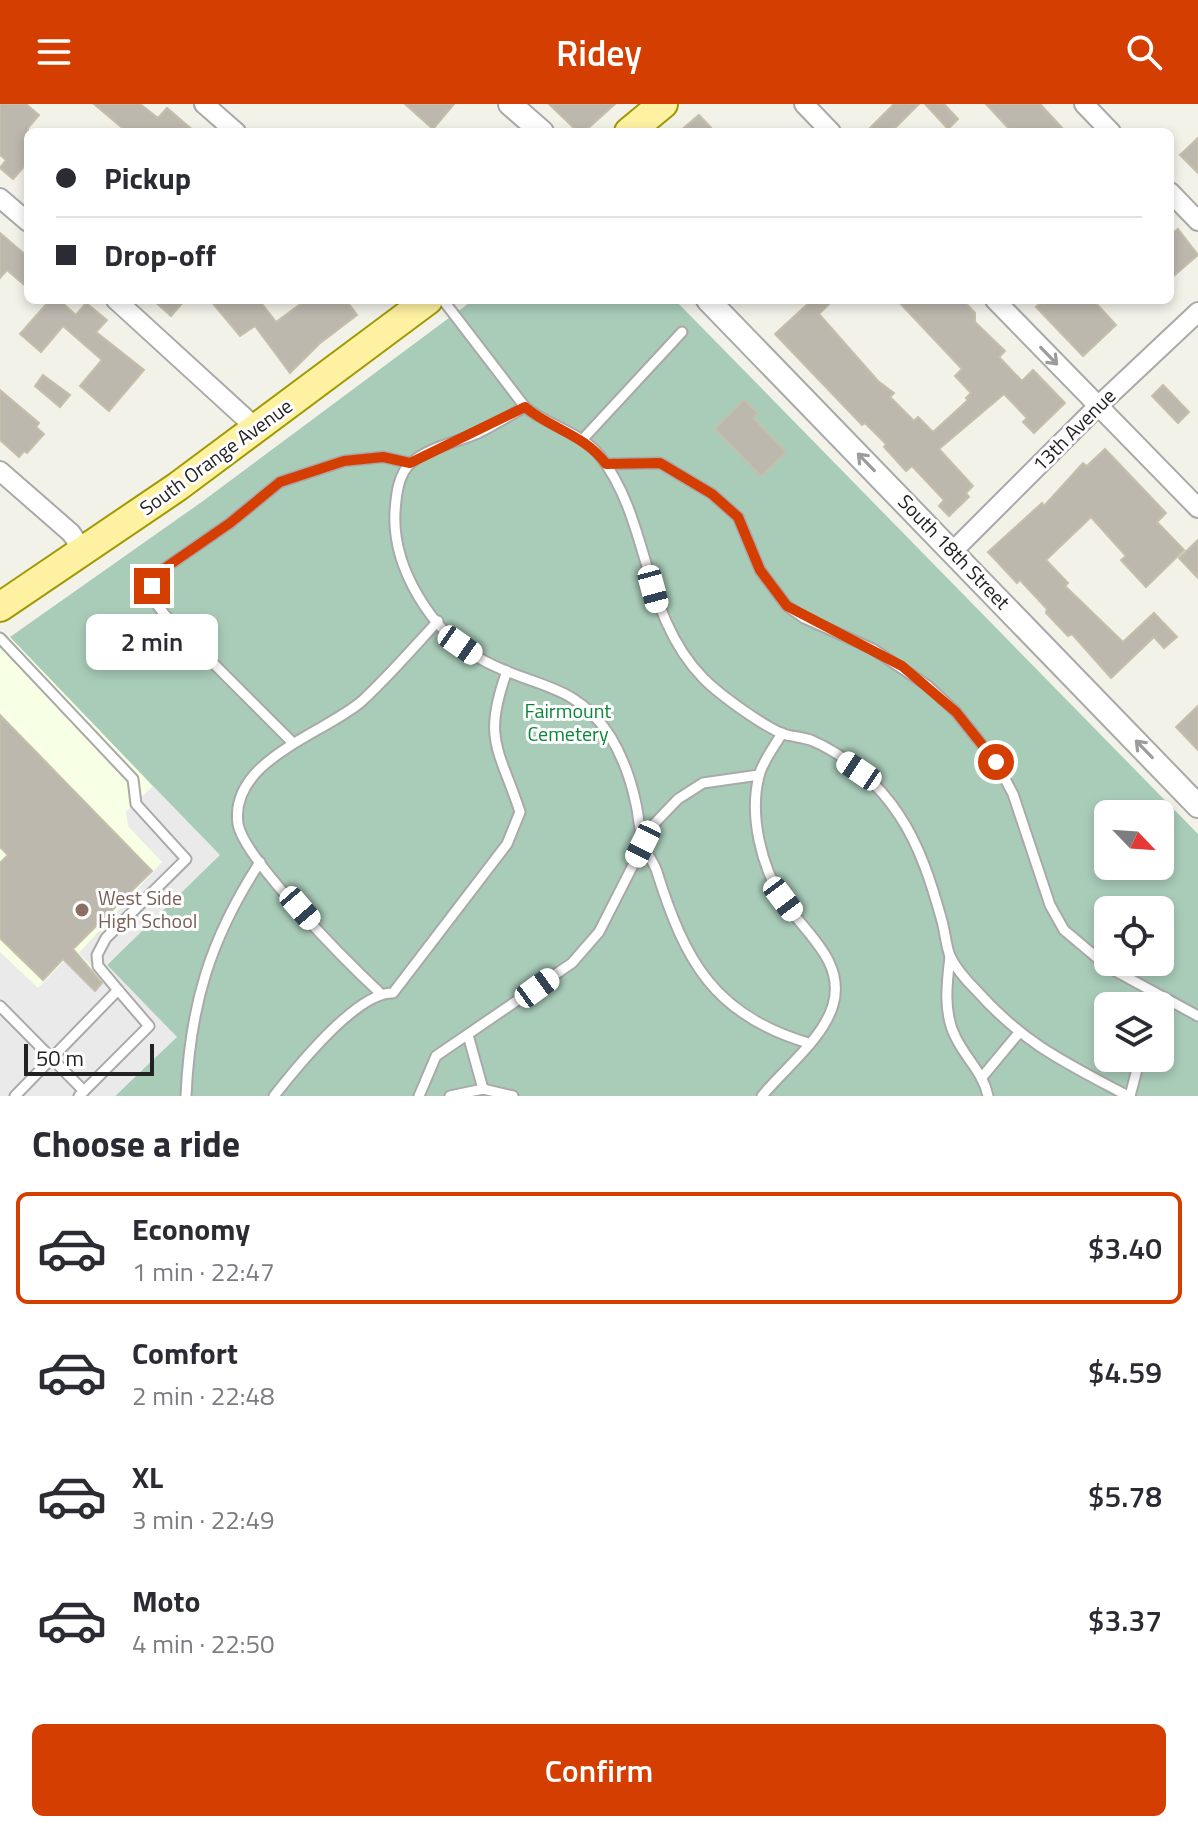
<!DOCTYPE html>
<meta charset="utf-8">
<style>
:root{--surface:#fff;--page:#f2f2f3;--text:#2b2b33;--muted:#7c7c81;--line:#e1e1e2;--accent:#d43e00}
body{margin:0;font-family:"Titillium Web",sans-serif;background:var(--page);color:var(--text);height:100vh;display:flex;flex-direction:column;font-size:30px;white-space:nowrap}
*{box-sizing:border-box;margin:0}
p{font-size:26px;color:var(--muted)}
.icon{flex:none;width:44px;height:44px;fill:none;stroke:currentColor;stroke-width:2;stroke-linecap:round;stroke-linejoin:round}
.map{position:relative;height:992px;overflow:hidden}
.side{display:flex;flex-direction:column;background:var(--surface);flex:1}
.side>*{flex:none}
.banner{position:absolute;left:24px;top:24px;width:1150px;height:176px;border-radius:12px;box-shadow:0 4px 12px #0003;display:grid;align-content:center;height:176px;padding:0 32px;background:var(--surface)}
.needle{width:52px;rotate:115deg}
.fabs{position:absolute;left:1094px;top:696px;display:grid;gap:16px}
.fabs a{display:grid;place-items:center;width:80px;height:80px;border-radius:12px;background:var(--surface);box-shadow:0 4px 12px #0003;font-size:40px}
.scale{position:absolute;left:24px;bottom:20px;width:130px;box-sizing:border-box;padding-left:8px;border:4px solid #222;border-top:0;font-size:22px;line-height:28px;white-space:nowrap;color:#222;-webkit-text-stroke:6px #fff;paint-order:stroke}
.end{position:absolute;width:36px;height:36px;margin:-18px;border:10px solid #d43e00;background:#fff;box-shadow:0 0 0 4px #fff}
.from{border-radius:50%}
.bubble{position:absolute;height:56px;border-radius:12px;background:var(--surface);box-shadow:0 4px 12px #0003;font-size:26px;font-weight:600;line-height:56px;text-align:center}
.car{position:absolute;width:24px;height:48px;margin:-24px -12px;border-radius:10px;box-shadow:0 0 6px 2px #0007;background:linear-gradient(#fff 24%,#345 0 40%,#fff 0 76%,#345 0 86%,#fff 0)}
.banner b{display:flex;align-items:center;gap:28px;height:76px;font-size:30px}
.banner b+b{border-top:2px solid var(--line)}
.banner i{width:20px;height:20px;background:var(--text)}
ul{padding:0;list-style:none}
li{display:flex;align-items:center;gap:24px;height:112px;margin:0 16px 12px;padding:0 16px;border:4px solid transparent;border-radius:12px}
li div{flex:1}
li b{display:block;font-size:30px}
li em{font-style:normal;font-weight:600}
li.on{border-color:var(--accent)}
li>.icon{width:72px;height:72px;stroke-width:1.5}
h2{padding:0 32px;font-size:36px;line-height:96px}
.action{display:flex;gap:16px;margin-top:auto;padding:16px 32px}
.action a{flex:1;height:92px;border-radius:12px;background:var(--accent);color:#fff;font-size:32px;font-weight:600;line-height:92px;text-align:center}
header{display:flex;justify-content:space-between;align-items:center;height:104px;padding:0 32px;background:var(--accent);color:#fff;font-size:36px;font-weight:600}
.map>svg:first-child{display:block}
.education{fill:#f7ffe5}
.cemetery{fill:#a9ccb9;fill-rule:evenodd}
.parking{fill:#eaeaea}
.building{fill:#bcb8ae;stroke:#c5beaa;stroke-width:2}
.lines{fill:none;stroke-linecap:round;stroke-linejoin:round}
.service-casing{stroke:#a9a9a9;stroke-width:13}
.minor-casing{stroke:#a9a9a9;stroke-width:22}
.tertiary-casing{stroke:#a9a9a9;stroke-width:26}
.primary-casing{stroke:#a09a00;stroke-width:32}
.service{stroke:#fff;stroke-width:9}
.minor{stroke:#fff;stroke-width:18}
.tertiary{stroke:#fff;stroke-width:22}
.primary{stroke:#fef1a2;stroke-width:28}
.oneway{stroke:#9c9c9c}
.route{stroke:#d43e00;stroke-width:10}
.education-dot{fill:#8d6e63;stroke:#fff;stroke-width:3}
.labels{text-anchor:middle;stroke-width:6;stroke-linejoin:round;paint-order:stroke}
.street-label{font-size:20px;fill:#222;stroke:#fff}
.park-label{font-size:20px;fill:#098738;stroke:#fff}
.education-label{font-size:20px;fill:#785e54;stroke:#fff;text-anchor:start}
</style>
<header><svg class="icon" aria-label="menu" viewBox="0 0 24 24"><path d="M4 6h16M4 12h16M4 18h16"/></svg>Ridey<svg class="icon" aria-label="search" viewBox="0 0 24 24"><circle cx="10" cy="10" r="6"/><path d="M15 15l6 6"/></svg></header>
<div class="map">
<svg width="1198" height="992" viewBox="0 0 1198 992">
<rect width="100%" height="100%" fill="#f2f2e9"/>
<polygon class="education" points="10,533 220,751 115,992 0,992 0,540"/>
<path class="cemetery" d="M 473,196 L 675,196 L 1198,730 L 1198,992 L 115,992 L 176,933 L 107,861 L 219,751 L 10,533 L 203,397 ZM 1108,710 L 1160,710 L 1160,762 L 1108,762 ZM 1108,806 L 1160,806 L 1160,858 L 1108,858 ZM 1108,902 L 1160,902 L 1160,954 L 1108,954 Z"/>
<polygon class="parking" points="153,682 220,751 107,861 177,933 115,992 0,992 0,848 38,884 64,857 95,887 106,877 79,849 162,758 128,722 126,708"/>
<g class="building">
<polygon points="0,0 26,0 39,11 28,24 28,58 13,75 0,64 6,56 0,51"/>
<polygon points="94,0 140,0 158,14 167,4 195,28 127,28"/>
<polygon points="405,0 454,0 433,25"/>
<polygon points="549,0 615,0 584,28 578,28"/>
<polygon points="894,0 919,0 891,28 866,28"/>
<polygon points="925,0 944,0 958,15 948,25"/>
<polygon points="986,0 1040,0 1066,28 1012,28"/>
<polygon points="699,11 715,28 679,28"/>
<polygon points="1198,34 1198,69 1180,51"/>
<polygon points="1178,125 1198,151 1170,175 1170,131"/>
<polygon points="0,129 28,153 28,184 7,166 0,174"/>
<polygon points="50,196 59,196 76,211 86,199 107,216 96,228 144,266 109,307 80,282 102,256 63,222 41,248 20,230"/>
<polygon points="153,196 185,196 171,212"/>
<polygon points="210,196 259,196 276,218 306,196 346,196 357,211 319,240 290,269 255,222 240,232"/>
<polygon points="812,196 833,196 819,210 878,277 894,289 890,293 914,317 918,313 933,328 968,296 966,294 971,289 955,272 962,265 897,196 963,196 975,209 975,218 1005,247 999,253 1022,277 1033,266 1065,299 1034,329 1023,318 1027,314 1004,290 939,345 973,382 966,389 969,393 949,412 939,402 944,396 912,362 906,367 884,343 886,340 865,319 862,321 775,230"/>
<polygon points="1043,196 1093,196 1116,221 1083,252 1036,203"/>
<polygon points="43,271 70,291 60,303 35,282"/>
<polygon points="1163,281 1189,308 1178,319 1152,292"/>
<polygon points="0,286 39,319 36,323 44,330 27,349 24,347 19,353 0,336"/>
<polygon points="744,296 758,309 753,314 786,348 761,372 715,325"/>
<polygon points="1105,345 1166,409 1157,418 1184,446 1146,483 1121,456 1126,452 1091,413 1046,456 1068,479 1065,482 1123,538 1154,509 1177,533 1164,544 1154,533 1111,574 1072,530 1068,532 1046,509 1047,505 1020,476 1017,479 988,448 1042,399 1044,402 1083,359 1087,362"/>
<polygon points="1198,436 1198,474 1179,454"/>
<polygon points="1198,602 1198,646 1176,623"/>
<polygon points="0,611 152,767 73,845 102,879 95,887 63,855 43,876 0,834 0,759 8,751 0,743"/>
</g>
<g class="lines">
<g class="service-casing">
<g id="service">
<path d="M 443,196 L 525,303 C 548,322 581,328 600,352 C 651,418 641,511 704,575 C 721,592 762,621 783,630 C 793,633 804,633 813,637 C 847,652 879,680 899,711 C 920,742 932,781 942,817 C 945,828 946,842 950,852 C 956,865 966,876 976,886 C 1024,940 1066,959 1128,992"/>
<path d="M 525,303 C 510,311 494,321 478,329 C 457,338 430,343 412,358 C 398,369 396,392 395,408 C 392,463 431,527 479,554 C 530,584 574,576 610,632 C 623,653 631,676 636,700 C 639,713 639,728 644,741 C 647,751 654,758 657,768 C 685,857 714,911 808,939"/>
<polyline points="582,336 682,228"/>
<polyline points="606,360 660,359 712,390 738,413 760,466 787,502 804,514 873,545 928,582 956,608 996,658 1013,690 1050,801 1064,826 1108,863 1198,912"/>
<polyline points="0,534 133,675 136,700 186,755 106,834 97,851 98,862 118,886 15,992"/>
<polyline points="293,639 165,511 152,494 152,482 162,466 230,419 280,378 344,357 383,353 410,359"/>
<path d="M 950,852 C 947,878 943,908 955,932 C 965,954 983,968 988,992"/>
<path d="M 379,888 C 349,860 244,755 238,720 C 229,656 324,630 362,597 C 389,572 413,544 438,517"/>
<polyline points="0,902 84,987"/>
<polyline points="983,972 1018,930"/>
<polyline points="483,985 513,992"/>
<polyline points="79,992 149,922 118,886"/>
<path d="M 186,992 C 190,901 210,835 260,758"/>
<path d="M 274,992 C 296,964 357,888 393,889 L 507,740 L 520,708 C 499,644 482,636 507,567"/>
<polyline points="419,992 436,952 572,859 599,828 654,720 678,695 703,679 759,671"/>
<polyline points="450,992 483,985 468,931"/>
<path d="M 762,992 C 784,965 823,935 833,901 C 846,857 804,828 783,796 C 761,762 749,711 759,672 C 762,658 775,642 782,629"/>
<polyline points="1130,992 1140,954"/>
</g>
</g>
<g class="minor-casing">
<g id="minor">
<polyline points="204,0 236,28"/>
<polyline points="804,0 831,28"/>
<polyline points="1084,0 1111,28"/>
<polyline points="1170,88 1198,117"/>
<polyline points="0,94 28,118"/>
<polyline points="116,196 256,324"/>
<polyline points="995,196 1198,404"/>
<polyline points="0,367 71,429 84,448"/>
<polyline points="953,447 1098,302 1198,208"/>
</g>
</g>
<g class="tertiary-casing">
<g id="tertiary">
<polyline points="510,0 542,28"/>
<polyline points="708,196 1198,702"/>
</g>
</g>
<g class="primary-casing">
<g id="primary">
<polyline points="629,28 663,0"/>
<polyline points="0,503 177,383 428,196"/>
</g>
</g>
<use href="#service" class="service"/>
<use href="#minor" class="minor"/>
<use href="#tertiary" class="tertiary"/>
<use href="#primary" class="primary"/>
</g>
<defs><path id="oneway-shaft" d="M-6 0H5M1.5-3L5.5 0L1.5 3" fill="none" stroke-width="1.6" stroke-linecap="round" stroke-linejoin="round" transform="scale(2)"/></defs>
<g class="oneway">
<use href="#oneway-shaft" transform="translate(1049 252) rotate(46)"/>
<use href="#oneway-shaft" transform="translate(866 358) rotate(-134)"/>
<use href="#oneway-shaft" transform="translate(1144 645) rotate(-134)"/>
</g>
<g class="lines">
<path class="route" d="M 152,482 L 162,466 L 230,419 L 280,378 L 344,357 L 383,353 L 410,359 L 525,303 C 551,325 585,331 606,360 L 660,359 L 712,390 L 738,413 L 760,466 L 787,502 L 902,562 L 956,608 L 996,658"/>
</g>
<circle class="education-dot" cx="82" cy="806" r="8"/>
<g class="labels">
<g class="street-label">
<text transform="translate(1074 326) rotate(-45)" y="7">13th Avenue</text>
<text transform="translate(216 353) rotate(-36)" y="7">South Orange Avenue</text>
<text transform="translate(954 448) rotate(46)" y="7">South 18th Street</text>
</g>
<g class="park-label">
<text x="568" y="614">Fairmount<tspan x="568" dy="23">Cemetery</tspan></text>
</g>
<g class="education-label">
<text x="98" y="801">West Side<tspan x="98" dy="23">High School</tspan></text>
</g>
</g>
</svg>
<div class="fabs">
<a><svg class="needle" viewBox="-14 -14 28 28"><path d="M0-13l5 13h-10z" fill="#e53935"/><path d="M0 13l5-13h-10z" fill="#7c7c81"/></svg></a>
<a><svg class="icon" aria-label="locate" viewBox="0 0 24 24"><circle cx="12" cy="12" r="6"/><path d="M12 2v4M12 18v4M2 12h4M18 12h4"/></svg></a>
<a><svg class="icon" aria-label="layers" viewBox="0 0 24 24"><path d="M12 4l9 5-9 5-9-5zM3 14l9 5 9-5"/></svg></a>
</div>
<div class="scale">50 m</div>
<i class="end from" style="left:996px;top:658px"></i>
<i class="end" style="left:152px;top:482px"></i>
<div class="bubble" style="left:86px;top:510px;width:132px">2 min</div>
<i class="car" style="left:653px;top:485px;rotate:165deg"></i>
<i class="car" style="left:460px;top:541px;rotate:125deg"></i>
<i class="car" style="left:859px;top:667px;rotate:304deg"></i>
<i class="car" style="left:643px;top:740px;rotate:206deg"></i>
<i class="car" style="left:783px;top:795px;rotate:143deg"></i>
<i class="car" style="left:300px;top:804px;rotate:139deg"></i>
<i class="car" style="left:537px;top:884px;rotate:54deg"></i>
<div class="banner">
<b><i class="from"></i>Pickup</b>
<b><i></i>Drop-off</b>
</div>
</div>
<section class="side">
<h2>Choose a ride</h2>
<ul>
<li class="on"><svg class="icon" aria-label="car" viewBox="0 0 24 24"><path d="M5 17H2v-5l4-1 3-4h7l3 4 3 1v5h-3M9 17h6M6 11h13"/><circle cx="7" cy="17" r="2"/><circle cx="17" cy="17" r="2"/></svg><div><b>Economy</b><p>1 min · 22:47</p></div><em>$3.40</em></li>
<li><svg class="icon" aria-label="car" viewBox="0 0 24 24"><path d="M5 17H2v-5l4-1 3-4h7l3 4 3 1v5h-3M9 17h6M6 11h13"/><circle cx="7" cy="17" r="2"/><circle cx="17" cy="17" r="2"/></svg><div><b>Comfort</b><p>2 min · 22:48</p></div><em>$4.59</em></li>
<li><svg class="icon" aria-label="car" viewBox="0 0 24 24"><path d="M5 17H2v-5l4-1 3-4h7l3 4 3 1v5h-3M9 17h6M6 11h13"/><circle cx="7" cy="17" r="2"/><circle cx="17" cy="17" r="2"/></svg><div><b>XL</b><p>3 min · 22:49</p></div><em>$5.78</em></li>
<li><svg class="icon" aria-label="car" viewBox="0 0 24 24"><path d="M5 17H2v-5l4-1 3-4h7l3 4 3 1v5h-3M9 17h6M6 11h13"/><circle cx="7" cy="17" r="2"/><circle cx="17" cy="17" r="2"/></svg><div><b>Moto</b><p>4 min · 22:50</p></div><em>$3.37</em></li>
</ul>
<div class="action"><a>Confirm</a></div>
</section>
